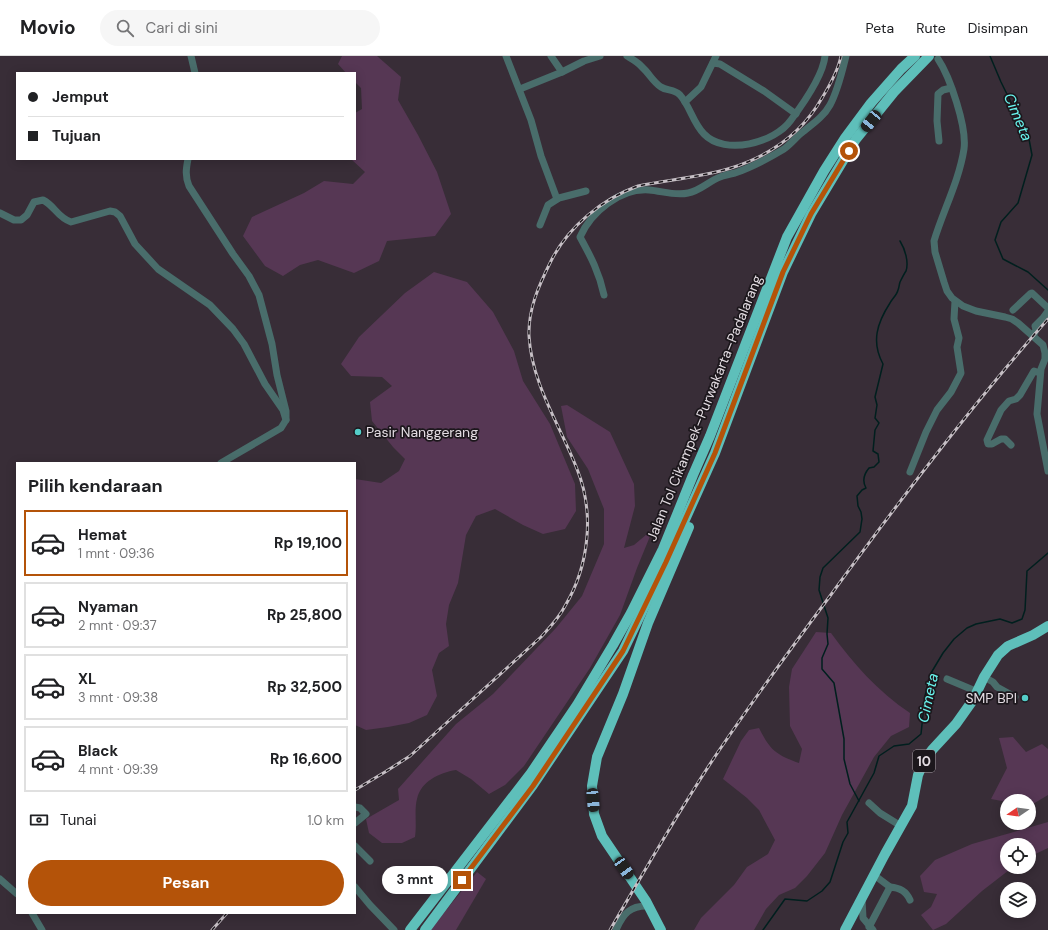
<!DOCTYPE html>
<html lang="id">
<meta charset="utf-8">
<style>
:root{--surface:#fff;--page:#f6f6f6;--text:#202124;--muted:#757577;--line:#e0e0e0;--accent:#b45309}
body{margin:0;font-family:"DM Sans",sans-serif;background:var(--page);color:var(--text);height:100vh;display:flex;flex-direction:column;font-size:15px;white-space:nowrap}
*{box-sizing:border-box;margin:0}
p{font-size:13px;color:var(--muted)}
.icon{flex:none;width:22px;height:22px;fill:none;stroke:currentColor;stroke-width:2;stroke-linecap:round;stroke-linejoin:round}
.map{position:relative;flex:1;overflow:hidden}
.details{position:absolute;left:16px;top:406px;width:340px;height:452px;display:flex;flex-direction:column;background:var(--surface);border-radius:0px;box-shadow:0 2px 10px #0003}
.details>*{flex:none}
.top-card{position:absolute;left:16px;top:16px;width:340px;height:88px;border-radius:0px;box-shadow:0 2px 10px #0003;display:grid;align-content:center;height:88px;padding:0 12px;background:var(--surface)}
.needle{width:26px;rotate:257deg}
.controls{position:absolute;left:1000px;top:738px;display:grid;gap:8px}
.controls a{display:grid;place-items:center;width:36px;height:36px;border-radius:50%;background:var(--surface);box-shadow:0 2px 10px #0003;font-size:20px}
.end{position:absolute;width:18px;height:18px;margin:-9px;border:5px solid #b45309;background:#fff;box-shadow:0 0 0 2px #fff}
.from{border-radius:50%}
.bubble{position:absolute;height:28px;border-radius:14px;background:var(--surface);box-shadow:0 2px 10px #0003;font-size:13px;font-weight:700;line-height:28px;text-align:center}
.car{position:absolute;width:12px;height:24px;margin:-12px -6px;border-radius:5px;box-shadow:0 0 3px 1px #0007;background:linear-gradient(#222 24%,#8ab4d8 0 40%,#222 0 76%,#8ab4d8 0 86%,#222 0)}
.top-card b{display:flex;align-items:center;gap:14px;height:38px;font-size:15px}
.top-card b+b{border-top:1px solid var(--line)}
.top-card i{width:10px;height:10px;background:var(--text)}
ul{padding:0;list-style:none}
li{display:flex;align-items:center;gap:12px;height:66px;margin:0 8px 6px;padding:0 4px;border:2px solid var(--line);border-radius:0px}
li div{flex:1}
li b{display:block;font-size:15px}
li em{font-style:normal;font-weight:700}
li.on{border-color:var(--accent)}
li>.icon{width:36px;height:36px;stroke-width:1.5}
h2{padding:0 12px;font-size:18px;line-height:48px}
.pay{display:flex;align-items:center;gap:10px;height:44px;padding:0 12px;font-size:15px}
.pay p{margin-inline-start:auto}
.button{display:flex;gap:8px;margin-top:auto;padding:8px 12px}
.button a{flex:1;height:46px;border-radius:24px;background:var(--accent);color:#fff;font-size:16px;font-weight:700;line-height:46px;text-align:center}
header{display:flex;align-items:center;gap:24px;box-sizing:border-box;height:56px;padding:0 20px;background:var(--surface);border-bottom:1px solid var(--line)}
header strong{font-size:19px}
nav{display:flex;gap:22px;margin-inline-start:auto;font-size:14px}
.search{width:280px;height:36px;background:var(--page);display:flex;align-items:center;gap:10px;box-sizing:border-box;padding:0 14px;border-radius:22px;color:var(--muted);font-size:15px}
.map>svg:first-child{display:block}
.green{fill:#563754}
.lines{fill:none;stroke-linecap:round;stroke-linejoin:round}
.stream{stroke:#001f1e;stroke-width:1.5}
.minor{stroke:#496d6b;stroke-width:7}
.highway{stroke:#5ebfba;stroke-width:10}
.rail-casing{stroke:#c6bfc5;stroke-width:3}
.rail{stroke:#1c171c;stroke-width:1.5;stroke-dasharray:4.5;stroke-linecap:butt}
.route{stroke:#b45309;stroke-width:5}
.poi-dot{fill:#54cdc8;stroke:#1c171c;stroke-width:1.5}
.labels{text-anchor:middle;stroke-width:3.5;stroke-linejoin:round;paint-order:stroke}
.shield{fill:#1c171c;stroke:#a7a1a7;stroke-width:1}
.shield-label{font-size:13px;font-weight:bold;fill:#e3dce2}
.street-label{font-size:14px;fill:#e3dce2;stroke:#1c171c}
.poi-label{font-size:14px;fill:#e3dce2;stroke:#1c171c;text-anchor:start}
.water-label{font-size:15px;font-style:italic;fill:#69f5ee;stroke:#1c171c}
</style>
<header>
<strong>Movio</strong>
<div class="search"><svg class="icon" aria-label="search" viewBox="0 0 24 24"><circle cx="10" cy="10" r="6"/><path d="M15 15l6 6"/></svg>Cari di sini</div>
<nav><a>Peta</a><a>Rute</a><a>Disimpan</a></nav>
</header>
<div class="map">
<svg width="1048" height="874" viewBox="0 0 1048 874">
<rect width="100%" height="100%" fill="#382d37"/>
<g class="green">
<polygon points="342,0 377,0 401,21 398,44 418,79 437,116 451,158 435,180 387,185 379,205 354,217 318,204 300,209 283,220 265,210 243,180 252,161 304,137 324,125 353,128 365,116 351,103 355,103 355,57 362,53 361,32 355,26 355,17 346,17 338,8"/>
<polygon points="434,216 467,226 493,256 514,295 523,325 550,368 575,428 576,455 565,473 543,478 523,469 495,453 476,460 466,479 458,527 449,549 446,568 449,590 439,597 432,614 437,640 427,659 409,667 388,671 366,674 355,669 355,423 381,427 399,415 405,403 393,391 372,365 370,346 392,330 382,321 351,320 341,308 359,281 405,237"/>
<path d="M 567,349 L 610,376 L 634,428 L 635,450 L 624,492 L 634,489 L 653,473 L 637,512 L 620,559 L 590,612 L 524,710 L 505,729 L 489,738 L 471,723 L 456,714 C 439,717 421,725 417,743 C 414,754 417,768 415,781 L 402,787 L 382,787 L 369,777 L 366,763 L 399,744 L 398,733 L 456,668 L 493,638 L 556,572 L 582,540 L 604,488 L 604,453 L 588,413 L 567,381 L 561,350 Z"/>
<path d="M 816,576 L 831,577 C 853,607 878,636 910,657 L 909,671 L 891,680 L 874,701 L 842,759 L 825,797 L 807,820 L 795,832 L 779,839 L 766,853 L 754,874 L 694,874 L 701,862 L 734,829 L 747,811 L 768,798 L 775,784 L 759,754 L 747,742 L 723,723 L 741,685 L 749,674 L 759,672 C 770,694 776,699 799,707 L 802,693 L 790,670 L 789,631 L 792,613 Z"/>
<polygon points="1013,681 1026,696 1042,688 1048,693 1048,739 1033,748 1029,749 1029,745 1007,745 1007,746 991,743 1007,712 999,682"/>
<polygon points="1048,766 1048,792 1029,801 1029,789 1007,789 1007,811 1013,811 982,835 946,868 933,874 921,859 931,851 937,838 924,836 920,820 935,804 972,788"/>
<polygon points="477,816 486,823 456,874 430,874"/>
</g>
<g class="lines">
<g class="stream">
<polyline points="990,0 1001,26 1029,83 1032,99 1018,147 1001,166 995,184 1003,203 1028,216 1048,234"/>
<path d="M 859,745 L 850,728 L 844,703 L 844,683 L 834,627 L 822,613 L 822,602 L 828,588 L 827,578 L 828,562 L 819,534 L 820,521 L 823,512 L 860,476 L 862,463 L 861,456 L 858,450 L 857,440 L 862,434 L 866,432 C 862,425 864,418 869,412 L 874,411 L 879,406 L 878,398 L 873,395 L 875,374 L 879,367 L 875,362 L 877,349 L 875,341 L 883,308 C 871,286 877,267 890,247 C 892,243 897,239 898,234 C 899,232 899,229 900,226 C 902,222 904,218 906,215 C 909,206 905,193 900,185"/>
<polyline points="763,874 785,843 807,845 822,835 830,826 843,786 848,777 847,766 874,717 879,700 894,690 909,688 921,678 925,640 931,617 943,597 954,583 967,572 976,568 1000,563 1012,567 1022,563 1025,554 1027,515 1048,497"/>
</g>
<g class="minor">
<polyline points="191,0 195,17"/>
<polyline points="506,0 531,64 541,100 557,143"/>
<polyline points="551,0 562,16"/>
<path d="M 627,0 C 632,3 638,6 642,11 C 649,17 653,26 661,31 C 667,35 674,33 680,39 C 690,50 693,67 704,78 C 725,100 775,87 791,64 C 803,48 823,20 825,0"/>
<path d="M 938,3 C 950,21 967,71 964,93 C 959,125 943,155 934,185 L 935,196 L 944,226 L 947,235 L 952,242 L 963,250 L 976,255 L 1005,261 L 1012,263 L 1018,267 L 1043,289 L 1045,297 L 1045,303 L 1041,313 L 1037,358 L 1048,415"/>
<polyline points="713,7 720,8 764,35 796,58"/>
<polyline points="520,33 562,16 584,5 600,0"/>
<polyline points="685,46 701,31 716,0"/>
<polyline points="939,85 937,65 938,38 943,34 951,32"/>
<path d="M 188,103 C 186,113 185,120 189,130 L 233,198 L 249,220 L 259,239 L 272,288 L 277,319 L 286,355 L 286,364 L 281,372 L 221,407"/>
<path d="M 0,157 L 14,164 L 21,164 L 27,159 L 34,146 L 43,144 C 55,150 57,161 71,166 L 110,155 L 115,156 L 120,160 L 135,188 L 158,213 L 210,249 L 233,273 L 244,288 L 265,328 L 283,354 L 286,364"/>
<polyline points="540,169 548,149 559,142 586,135"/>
<path d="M 604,239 C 599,216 591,201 580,181 C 591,156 620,132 649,134 C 662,135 675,140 688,137 C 700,135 709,125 720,121 C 725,119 730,118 735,117 C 752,111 769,102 784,93 C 791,88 797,80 804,75 C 814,67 824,60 830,49 C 838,34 842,16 846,0"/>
<polyline points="1013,254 1030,238 1032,237 1048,252"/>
<polyline points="1033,280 1036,274 1035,270 1043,262 1048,255"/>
<polyline points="1011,389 1005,383 1001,383 992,388 988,388 987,384 1001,354 1009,345 1016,343 1020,339 1034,315 1040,317"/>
<polyline points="910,416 926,376 937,354 951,336 961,317 957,291 959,282 954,263 955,245"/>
<polyline points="984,621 993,626 997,631 1015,641"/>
<polyline points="947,623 978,636"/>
<polyline points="869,747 880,757 901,770"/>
<polyline points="355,751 360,752 366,758 355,767"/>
<polyline points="355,790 370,805"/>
<polyline points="874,819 890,831"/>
<polyline points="0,823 17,838"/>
<polyline points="355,831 370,849 394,874"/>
<polyline points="862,843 863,862 873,874"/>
<polyline points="32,857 42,874"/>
<path d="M 869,871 L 890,831 C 900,832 906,835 910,844"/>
<path d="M 616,874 C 623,858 630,849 649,850"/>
</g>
<g class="highway">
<polyline points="410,874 531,717 577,649 613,589 631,557 663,493 693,419 710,380 787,181 824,115 845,82 871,47 901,13 915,0"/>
<polyline points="425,874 533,729 623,595 666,506 715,397 783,216 811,158 856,83 894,36 929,0"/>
<polyline points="661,874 646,845 602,780 594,758 592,730 597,701 623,638 648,567 689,471"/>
<polyline points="845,874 885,798 912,750 918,719 924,705 932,694 956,668 973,644 984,621 998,599 1008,590 1033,579 1048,570"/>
</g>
<g class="rail-casing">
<g id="rail">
<path d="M 355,734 L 385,716 L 410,700 L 541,581 C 550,571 559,562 565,550 C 589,510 595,457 577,413 C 560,369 532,329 529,280 C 528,253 539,229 551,205 C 568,171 602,143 638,130 C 667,124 702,121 731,112 C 769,100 802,77 822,42 C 830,29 838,15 841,0"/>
<polyline points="212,874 227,857"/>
<path d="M 610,874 C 645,814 679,754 718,696 C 754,643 792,591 830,540 C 899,445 970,351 1048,263"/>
</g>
</g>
<use href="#rail" class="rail"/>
</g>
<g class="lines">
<polyline class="route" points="462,824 533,730 623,595 666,506 715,397 783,216 811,158 849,95"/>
</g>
<g class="poi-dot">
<circle cx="358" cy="376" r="4"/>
<circle cx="1025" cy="642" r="4"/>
</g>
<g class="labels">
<rect class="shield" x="913" y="694" width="22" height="22" rx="3"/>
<g class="shield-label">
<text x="924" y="710">10</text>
</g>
<g class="street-label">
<text transform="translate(704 352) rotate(-68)" y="5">Jalan Tol Cikampek–Purwakarta–Padalarang</text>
</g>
<g class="poi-label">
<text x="366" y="381">Pasir Nanggerang</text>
<text x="1017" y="647" text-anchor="end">SMP BPI</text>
</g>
<g class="water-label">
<text transform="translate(1018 61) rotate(67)" y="5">Cimeta</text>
<text transform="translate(928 642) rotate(-78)" y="5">Cimeta</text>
</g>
</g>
</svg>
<div class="controls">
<a><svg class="needle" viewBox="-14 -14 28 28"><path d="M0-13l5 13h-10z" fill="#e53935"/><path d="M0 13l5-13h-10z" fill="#757577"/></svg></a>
<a><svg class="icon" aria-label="locate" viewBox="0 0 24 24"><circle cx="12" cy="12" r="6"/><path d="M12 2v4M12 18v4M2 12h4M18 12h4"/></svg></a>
<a><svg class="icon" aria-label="layers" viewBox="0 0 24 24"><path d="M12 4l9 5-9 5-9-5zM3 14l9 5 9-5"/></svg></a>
</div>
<i class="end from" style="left:849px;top:95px"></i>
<i class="end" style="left:462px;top:824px"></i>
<div class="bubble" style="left:382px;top:810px;width:66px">3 mnt</div>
<i class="car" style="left:871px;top:65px;rotate:219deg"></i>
<i class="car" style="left:593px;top:744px;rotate:175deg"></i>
<i class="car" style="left:624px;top:812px;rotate:145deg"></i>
<div class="top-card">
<b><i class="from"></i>Jemput</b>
<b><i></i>Tujuan</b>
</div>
<section class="details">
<h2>Pilih kendaraan</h2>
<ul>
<li class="on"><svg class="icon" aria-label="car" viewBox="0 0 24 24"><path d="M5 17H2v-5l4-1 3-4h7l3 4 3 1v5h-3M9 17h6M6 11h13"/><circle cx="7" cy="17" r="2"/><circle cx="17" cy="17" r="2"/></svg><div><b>Hemat</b><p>1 mnt · 09:36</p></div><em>Rp 19,100</em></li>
<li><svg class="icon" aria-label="car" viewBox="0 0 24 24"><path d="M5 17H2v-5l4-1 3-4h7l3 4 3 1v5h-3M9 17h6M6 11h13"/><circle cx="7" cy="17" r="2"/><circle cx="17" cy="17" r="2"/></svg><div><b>Nyaman</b><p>2 mnt · 09:37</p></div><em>Rp 25,800</em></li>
<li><svg class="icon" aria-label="car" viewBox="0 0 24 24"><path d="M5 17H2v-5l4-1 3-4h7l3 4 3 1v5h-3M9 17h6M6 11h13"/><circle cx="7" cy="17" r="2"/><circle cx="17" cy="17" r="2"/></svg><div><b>XL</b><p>3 mnt · 09:38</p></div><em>Rp 32,500</em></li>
<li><svg class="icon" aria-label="car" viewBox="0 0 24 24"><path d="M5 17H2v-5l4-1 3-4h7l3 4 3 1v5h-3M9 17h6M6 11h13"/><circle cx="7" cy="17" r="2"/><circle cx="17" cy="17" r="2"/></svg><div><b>Black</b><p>4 mnt · 09:39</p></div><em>Rp 16,600</em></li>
</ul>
<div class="pay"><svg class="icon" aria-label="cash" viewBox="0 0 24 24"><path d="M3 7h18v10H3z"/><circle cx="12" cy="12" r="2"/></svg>Tunai<p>1.0 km</p></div>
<div class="button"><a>Pesan</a></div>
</section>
</div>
